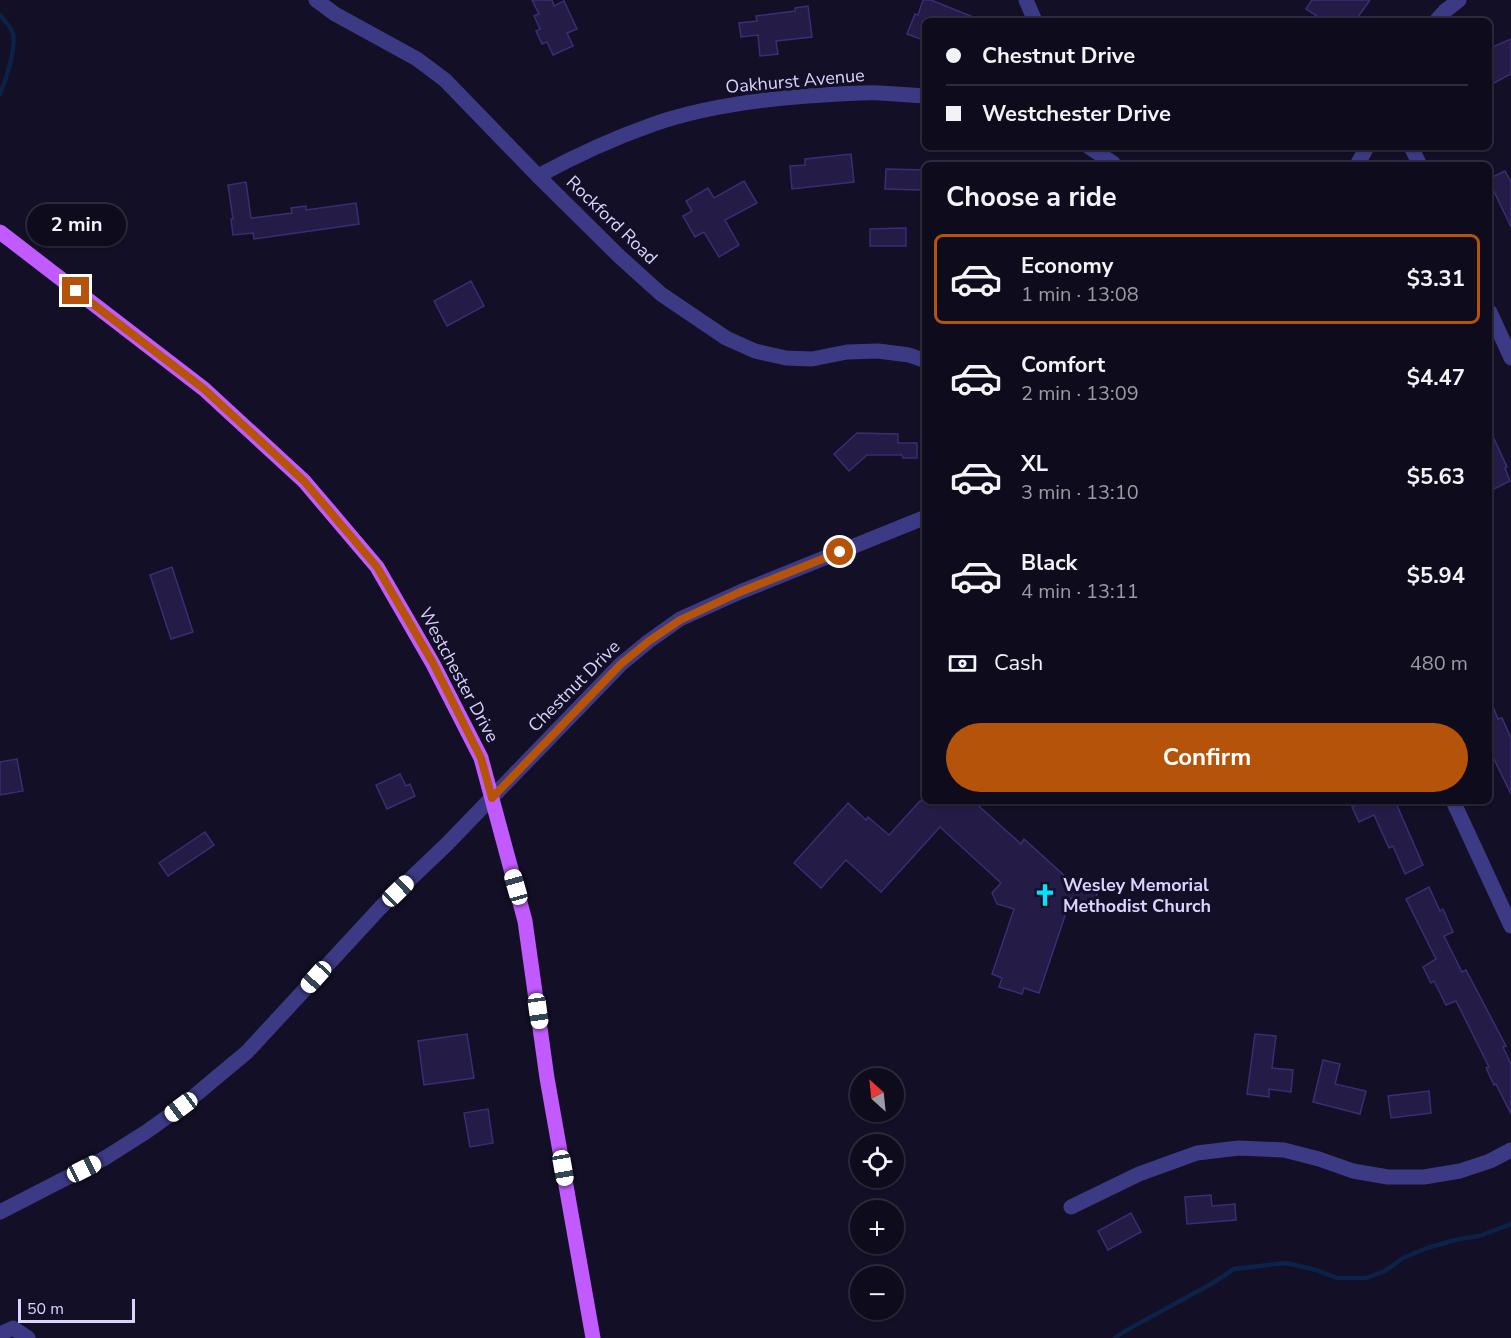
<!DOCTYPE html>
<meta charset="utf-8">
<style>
:root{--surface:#0e0b1c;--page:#1c1929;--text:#f1f3f6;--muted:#9b9ba3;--line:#2e2b3b;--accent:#b45309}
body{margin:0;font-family:"Nunito Sans",sans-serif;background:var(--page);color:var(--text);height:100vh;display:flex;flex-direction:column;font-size:22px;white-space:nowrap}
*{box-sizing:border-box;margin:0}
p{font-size:20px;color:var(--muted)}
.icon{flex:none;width:33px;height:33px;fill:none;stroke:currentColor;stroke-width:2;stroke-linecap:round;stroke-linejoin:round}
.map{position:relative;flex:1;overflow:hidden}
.details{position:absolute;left:922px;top:162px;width:570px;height:642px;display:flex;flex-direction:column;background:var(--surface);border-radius:9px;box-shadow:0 2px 4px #0004,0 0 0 2px var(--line)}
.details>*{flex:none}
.banner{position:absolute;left:922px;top:18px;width:570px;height:132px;border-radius:9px;box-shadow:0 2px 4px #0004,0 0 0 2px var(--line);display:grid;align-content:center;height:132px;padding:0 24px;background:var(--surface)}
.needle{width:39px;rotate:333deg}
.tools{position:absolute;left:850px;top:1068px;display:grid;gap:12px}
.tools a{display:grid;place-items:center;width:54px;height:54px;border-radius:50%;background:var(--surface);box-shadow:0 2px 4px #0004,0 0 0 2px var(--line);font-size:30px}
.scale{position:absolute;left:18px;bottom:15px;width:117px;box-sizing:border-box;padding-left:6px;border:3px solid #d9d4ff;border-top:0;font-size:16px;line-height:21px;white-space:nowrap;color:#d9d4ff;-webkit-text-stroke:4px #130f26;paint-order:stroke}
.end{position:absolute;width:27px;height:27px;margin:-14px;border:8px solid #b45309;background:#fff;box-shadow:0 0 0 3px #fff}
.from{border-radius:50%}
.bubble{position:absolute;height:42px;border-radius:21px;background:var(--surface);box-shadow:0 2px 4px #0004,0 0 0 2px var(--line);font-size:20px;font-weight:700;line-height:42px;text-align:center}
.car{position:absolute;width:18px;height:36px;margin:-18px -9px;border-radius:8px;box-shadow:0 0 4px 2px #0007;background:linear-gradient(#fff 24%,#345 0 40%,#fff 0 76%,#345 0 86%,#fff 0)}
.banner b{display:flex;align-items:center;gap:21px;height:57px;font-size:22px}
.banner b+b{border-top:2px solid var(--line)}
.banner i{width:15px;height:15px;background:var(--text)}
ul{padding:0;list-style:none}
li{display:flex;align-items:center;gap:18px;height:90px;margin:0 12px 9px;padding:0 12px;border:3px solid transparent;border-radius:9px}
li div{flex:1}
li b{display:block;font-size:22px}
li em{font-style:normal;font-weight:700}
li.active{border-color:var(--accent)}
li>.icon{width:54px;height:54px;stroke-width:1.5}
h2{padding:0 24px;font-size:27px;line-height:72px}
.pay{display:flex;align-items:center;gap:15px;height:66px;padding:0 24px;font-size:22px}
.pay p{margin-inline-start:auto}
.cta{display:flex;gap:12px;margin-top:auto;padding:12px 24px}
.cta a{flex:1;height:69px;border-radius:36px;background:var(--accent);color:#fff;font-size:24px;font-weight:700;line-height:69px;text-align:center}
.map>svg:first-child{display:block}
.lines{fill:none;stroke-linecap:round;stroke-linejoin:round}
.stream{stroke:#0c2248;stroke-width:4.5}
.building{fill:#241b47;stroke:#3b2d73;stroke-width:1.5}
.minor{stroke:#3d3a85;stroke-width:15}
.tertiary{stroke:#3d3a85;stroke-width:15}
.primary{stroke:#c25bff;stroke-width:15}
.route{stroke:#b45309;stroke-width:8}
.labels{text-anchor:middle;stroke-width:6;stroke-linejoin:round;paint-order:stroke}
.street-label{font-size:18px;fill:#d9d4ff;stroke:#130f26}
.poi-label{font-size:18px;font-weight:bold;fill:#d9d4ff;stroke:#130f26;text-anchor:start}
</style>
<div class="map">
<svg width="1511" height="1338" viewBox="0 0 1511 1338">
<rect width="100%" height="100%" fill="#130f26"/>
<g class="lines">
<g class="stream">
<path d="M 0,15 C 4,20 9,25 12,31 C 18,44 6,80 0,94"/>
<polyline points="1115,1338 1125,1331 1211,1284 1234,1269 1286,1263 1316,1270 1337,1278 1366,1278 1385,1271 1403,1258 1427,1248 1459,1239 1479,1236 1511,1224"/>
</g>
</g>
<g class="building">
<polygon points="532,0 552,0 554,6 564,1 577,29 567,33 573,46 553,55 547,42 542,44 536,31 540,29 534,16 539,14"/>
<polygon points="923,0 931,0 983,21 926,21 926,41 907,34 915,14 918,15"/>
<polygon points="1312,0 1370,0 1355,21 1314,21 1317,16 1306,9"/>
<polygon points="808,6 812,37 776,41 778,54 760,56 758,35 741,37 739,23 757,21 756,16 795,11 795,8"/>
<polygon points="1511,39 1511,74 1490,85 1490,48"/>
<polygon points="851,154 854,182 792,189 790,166 805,165 805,159"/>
<polygon points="886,169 926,170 926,185 921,185 921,190 885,189"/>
<polygon points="1505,171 1511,182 1511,227 1490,183 1490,178"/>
<polygon points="744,181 757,203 725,220 739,245 719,257 704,232 695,237 683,216 692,211 686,201 708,188 714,198"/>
<polygon points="246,182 251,218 292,213 291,208 306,206 306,210 356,203 359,224 254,239 253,233 233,235 231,219 233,219 228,185"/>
<polygon points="906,228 906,246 870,246 870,229"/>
<polygon points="471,281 484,306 447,326 434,301"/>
<polygon points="1490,430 1507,467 1505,468 1510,481 1490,491"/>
<polygon points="857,433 898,434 898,443 917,443 917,458 903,458 902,455 867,455 849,471 834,454"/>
<polygon points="172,567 193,632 171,639 150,575"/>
<polygon points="1490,699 1498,719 1502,718 1511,738 1511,794 1490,751"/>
<polygon points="17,759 23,791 0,795 0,762"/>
<polygon points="400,774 406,786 410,784 415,796 387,809 376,785"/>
<polygon points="920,801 973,801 1021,844 1024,839 1067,878 1099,888 1094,905 1071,898 1039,993 1024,988 1022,994 999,987 1002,978 992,974 1014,909 997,904 992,893 1001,883 940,827 881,892 846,860 821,888 794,863 848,803 866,820 868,817 889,835"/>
<polygon points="1366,801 1395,801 1423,865 1405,874 1393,846 1389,848 1374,815 1359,822 1352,807"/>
<polygon points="205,832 214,845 168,876 159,863"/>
<polygon points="1429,887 1440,911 1443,909 1453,932 1444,936 1462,972 1466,970 1506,1046 1503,1047 1511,1064 1511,1114 1496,1084 1494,1085 1486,1068 1489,1067 1456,1001 1446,1005 1434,981 1431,983 1423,967 1436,959 1406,899"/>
<polygon points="467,1034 474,1078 424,1085 418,1041"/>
<polygon points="1255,1034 1276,1036 1272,1068 1293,1070 1291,1092 1269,1089 1269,1097 1247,1094"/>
<polygon points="1323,1060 1340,1064 1335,1084 1366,1091 1360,1114 1313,1102"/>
<polygon points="1429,1091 1431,1113 1391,1118 1388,1096"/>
<polygon points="488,1109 493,1143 470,1147 464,1113"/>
<polygon points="1211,1195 1212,1206 1235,1204 1236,1220 1187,1224 1185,1197"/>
<polygon points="1131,1213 1141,1232 1108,1250 1098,1231"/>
</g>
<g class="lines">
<g class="minor">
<polyline points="316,0 335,14 417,59 445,80 538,176 620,257 661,294 726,338 755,351 786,358 812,359 847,352 878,351 909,355 926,361"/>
<polyline points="1026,0 1035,21"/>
<polyline points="1089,147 1113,163"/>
<polyline points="1411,147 1420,165"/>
<path d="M 538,176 C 575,156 614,138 654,124 C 703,107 756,100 807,96 C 831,95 856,92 880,93 C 895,94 910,95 926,96"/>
<polyline points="1490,312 1511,358"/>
<polyline points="1453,801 1511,926"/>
<polyline points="1071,1207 1139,1174 1197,1153 1239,1148 1284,1150 1319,1159 1353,1171 1388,1177 1424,1177 1460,1171 1490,1161 1511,1150"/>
<polyline points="0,1334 13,1328 28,1338"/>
</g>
<g class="tertiary">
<polyline points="1436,21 1445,11 1459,0"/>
<polyline points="1357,165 1367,147"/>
<polyline points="0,1212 105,1158 146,1132 181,1107 247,1052 381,907 447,844 621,664 649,641 680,619 740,592 926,517"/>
</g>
<polyline class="primary" points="0,232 204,389 304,481 377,567 433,664 481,758 525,921 547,1078 593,1338"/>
</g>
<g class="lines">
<polyline class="route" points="76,291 204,389 304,481 377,567 433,663 481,758 492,798 621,664 649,641 680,620 740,592 840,552"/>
</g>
<defs>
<g id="church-bare" transform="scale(1.8)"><path d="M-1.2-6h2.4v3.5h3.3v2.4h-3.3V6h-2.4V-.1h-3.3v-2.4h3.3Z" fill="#00e5ff" stroke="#130f26" stroke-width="2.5" paint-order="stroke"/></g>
</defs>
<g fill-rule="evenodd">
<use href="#church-bare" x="1045" y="895"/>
</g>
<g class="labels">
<g class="street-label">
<text transform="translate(795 81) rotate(-5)" y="6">Oakhurst Avenue</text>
<text transform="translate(612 220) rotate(44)" y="6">Rockford Road</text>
<text transform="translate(459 675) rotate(62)" y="6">Westchester Drive</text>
<text transform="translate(574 686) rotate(-45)" y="6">Chestnut Drive</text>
</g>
<g class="poi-label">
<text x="1063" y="891">Wesley Memorial<tspan x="1063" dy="21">Methodist Church</tspan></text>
</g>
</g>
</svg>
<div class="tools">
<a><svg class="needle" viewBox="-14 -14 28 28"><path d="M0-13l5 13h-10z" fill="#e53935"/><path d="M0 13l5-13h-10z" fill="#9b9ba3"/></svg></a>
<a><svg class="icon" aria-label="locate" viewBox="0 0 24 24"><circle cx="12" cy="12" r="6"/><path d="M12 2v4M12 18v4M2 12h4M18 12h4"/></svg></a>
<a>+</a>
<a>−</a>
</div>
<div class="scale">50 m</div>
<i class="end from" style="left:840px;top:552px"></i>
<i class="end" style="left:76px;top:291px"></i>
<div class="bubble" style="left:27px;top:204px;width:99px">2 min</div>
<i class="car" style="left:516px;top:887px;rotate:344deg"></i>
<i class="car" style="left:398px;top:891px;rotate:46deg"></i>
<i class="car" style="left:316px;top:977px;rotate:222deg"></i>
<i class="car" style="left:538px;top:1011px;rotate:172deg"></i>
<i class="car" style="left:181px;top:1107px;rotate:233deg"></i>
<i class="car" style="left:563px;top:1168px;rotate:170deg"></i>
<i class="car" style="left:84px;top:1169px;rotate:63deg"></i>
<div class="banner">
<b><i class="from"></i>Chestnut Drive</b>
<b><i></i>Westchester Drive</b>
</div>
<section class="details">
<h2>Choose a ride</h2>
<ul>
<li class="active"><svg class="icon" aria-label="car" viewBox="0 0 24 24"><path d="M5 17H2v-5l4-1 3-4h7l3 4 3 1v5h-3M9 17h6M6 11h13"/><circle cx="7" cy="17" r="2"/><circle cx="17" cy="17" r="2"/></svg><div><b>Economy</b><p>1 min · 13:08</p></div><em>$3.31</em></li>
<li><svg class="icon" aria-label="car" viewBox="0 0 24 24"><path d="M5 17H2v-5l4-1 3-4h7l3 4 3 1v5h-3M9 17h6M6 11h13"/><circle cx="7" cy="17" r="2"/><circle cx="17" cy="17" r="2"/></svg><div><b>Comfort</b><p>2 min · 13:09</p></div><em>$4.47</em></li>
<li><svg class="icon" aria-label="car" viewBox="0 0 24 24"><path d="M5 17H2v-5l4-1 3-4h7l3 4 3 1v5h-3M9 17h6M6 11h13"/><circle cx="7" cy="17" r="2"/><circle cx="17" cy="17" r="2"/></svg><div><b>XL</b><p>3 min · 13:10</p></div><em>$5.63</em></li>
<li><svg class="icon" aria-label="car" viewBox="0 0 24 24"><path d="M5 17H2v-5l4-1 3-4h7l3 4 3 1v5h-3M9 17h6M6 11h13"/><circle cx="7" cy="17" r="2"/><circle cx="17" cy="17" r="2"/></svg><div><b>Black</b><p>4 min · 13:11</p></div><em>$5.94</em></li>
</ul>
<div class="pay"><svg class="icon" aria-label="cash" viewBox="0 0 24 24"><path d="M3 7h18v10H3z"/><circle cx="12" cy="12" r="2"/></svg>Cash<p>480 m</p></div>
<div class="cta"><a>Confirm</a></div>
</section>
</div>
